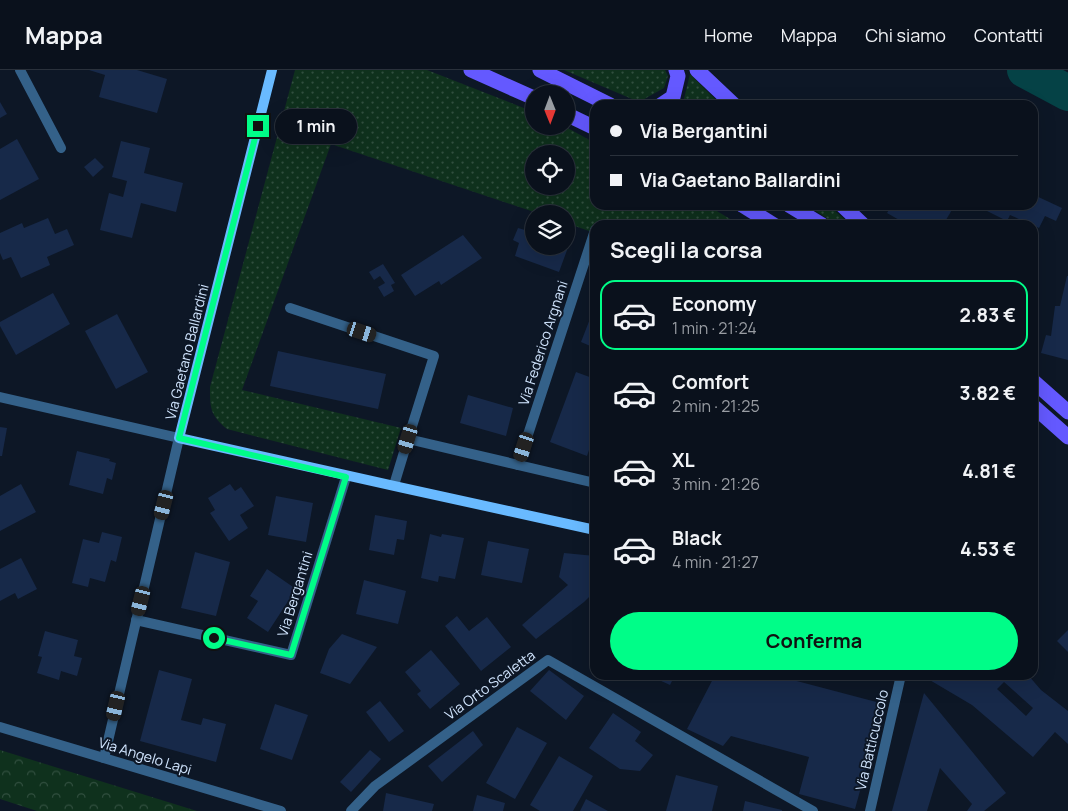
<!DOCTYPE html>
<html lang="it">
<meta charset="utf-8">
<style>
:root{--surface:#0a111c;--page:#181f29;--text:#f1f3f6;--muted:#999da3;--line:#2a313b;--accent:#00fd88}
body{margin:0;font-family:Manrope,sans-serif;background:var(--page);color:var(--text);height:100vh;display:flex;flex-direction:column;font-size:19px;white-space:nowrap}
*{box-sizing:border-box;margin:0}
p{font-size:16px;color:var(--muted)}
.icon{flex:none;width:28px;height:28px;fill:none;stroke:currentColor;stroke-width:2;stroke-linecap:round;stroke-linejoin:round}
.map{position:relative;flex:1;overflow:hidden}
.drawer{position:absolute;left:590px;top:150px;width:448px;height:460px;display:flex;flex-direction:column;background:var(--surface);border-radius:15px;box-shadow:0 5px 20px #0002,0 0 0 1px var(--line)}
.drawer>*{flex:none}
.hud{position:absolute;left:590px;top:30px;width:448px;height:110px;border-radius:15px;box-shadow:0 5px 20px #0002,0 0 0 1px var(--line);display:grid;align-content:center;height:110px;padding:0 20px;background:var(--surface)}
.needle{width:32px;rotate:179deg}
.controls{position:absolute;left:525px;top:15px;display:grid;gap:10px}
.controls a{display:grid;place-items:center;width:50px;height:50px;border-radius:50%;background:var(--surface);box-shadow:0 5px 20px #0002,0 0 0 1px var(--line);font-size:25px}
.end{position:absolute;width:22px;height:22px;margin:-11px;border:6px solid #00fd88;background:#111;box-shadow:0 0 0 2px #111}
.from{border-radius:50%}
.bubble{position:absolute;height:35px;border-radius:18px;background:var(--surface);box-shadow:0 5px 20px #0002,0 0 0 1px var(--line);font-size:16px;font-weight:700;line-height:35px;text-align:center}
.car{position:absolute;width:15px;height:30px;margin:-15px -8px;border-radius:6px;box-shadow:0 0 4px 1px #0007;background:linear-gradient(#222 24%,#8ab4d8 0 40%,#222 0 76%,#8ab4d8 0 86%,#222 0)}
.hud b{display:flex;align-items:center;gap:18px;height:48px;font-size:19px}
.hud b+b{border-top:1px solid var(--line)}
.hud i{width:12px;height:12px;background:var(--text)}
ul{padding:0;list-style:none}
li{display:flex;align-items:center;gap:15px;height:70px;margin:0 10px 8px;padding:0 10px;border:2px solid transparent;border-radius:15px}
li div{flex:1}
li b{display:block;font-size:19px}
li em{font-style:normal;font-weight:700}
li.active{border-color:var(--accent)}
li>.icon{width:45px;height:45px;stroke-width:1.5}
h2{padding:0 20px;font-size:22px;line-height:60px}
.action{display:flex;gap:10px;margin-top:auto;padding:10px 20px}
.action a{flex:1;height:58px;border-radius:30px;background:var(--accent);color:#111;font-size:20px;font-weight:700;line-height:58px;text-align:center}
header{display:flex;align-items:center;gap:30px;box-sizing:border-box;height:70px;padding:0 25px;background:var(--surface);border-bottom:1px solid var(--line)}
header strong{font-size:24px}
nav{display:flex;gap:28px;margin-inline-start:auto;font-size:18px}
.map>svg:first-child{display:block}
.grass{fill:url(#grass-dots);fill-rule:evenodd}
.park{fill:url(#park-crowns)}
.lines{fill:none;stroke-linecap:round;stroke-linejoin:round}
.river{stroke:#054246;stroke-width:36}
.building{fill:#172949;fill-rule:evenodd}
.minor{stroke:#346189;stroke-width:10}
.tertiary{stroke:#346189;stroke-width:10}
.secondary{stroke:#69baff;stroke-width:10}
.primary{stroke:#6459ff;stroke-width:15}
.route{stroke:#00fd88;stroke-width:6}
.labels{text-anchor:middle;stroke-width:4;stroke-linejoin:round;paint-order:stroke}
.street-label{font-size:14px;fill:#d2e6ff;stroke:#0d1726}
</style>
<header>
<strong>Mappa</strong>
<nav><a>Home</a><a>Mappa</a><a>Chi siamo</a><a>Contatti</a></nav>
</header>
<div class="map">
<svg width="1068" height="741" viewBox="0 0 1068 741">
<defs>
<pattern id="grass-dots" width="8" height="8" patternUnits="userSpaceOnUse" patternTransform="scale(1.25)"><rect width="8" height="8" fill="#0f311d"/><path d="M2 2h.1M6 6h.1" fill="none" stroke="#314f3f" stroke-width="1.8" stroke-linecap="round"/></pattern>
<pattern id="park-crowns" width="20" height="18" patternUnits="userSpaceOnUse" patternTransform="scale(1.25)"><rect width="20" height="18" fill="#0f311d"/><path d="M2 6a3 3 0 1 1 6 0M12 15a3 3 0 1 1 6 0" fill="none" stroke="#314f3f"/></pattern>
</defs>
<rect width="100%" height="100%" fill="#0d1726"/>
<g class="grass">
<path d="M 295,0 L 427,0 L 534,42 L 534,56 L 564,56 L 595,73 L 595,135 L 707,135 L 740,155 L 595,155 L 595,163 L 566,153 L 566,144 L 540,144 L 331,74 L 242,320 L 401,358 L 388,400 L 227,359 C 210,345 210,338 210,317 ZM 534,84 L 566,84 L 566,116 L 534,116 Z"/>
<polygon points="564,0 665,0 668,6 664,18 639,32"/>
<polygon points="690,4 721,35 681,35 683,33"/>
<polygon points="807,135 828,135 851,155 837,155"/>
</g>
<polygon class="park" points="0,680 197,741 37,741 0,729"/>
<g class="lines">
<polyline class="river" points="1025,0 1068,23"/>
</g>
<g class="building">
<polygon points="89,0 137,0 167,9 157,43 99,27 105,5"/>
<polygon points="0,32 7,44 0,48"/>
<polygon points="17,69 39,109 0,130 0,79"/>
<polygon points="121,71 150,78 144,103 183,113 176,142 141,133 132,168 100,160 109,123 123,127 127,111 112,107"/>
<polygon points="95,88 104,97 93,107 84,97"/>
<polygon points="1032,124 1062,138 1056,151 1045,146 1039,158 1010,145 1007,151 975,135 1032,135"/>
<polygon points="892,135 949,135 953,138 943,155 908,155 887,143"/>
<polygon points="48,148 55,164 67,159 74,175 47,187 50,195 21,208 11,187 3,190 0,183 0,163 22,153 24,158"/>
<polygon points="532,149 534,150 534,176 566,176 566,171 570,172 559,202 515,186 519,173 513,170 518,158 525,160 526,156 529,157"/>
<polygon points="463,165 482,188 441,215 439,211 415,226 401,205"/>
<polygon points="383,194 395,213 391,215 394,221 384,227 378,217 385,213 380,206 374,210 369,202"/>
<polygon points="1067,206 1068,206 1068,290 1041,283 1046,265 1051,266 1055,236 1060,236"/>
<polygon points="53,223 70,254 16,285 0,256 0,252"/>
<polygon points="595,236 595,278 581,272"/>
<polygon points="117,244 148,302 116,319 85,261"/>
<polygon points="278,281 386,304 378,339 270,316"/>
<polygon points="576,302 595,309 595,362 587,386 550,372"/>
<polygon points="468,325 513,338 506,366 460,353"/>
<polygon points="0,357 7,358 2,386 0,386"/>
<polygon points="77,381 110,389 109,391 116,393 112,410 107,408 103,424 69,415"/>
<polygon points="21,414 36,442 0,461 0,426"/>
<polygon points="230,414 235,421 241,417 254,436 240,445 248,458 229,471 210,443 215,440 208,428"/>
<polygon points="276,426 313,433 306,472 268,465"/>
<polygon points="375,445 407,451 404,470 397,469 394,485 369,480"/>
<polygon points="102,462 122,467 116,492 111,490 105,512 90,508 88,517 72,513 83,469 99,473"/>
<polygon points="430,464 441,467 442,464 464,468 455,509 439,506 438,512 421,508"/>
<polygon points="488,471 529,479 522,513 481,505"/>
<polygon points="195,482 230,492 216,546 181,538"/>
<polygon points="564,483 595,486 595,521 584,532 536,569 522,555 568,515 559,507"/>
<polygon points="21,488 37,519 18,529 15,523 0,531 0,499"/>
<polygon points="267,499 296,519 268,562 247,548 258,531 250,526"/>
<polygon points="364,510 406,521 398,554 356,544"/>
<polygon points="457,546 469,561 487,547 511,577 481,601 445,556"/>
<polygon points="1068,560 1068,582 1057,571"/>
<polygon points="45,561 78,570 74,586 82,588 77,606 61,601 59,610 37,603 42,587 38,586"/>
<polygon points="342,564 377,577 350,614 320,603 329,579"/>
<polygon points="431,580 460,614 430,639 417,624 421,621 405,602"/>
<polygon points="159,600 192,609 181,650 201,655 203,648 226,654 216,692 140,671"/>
<polygon points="549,600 584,626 566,650 530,621"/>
<polygon points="648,605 675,605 670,615"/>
<polygon points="715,605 774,605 884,634 855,739 799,724 809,687 731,666 723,676 687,659"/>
<path d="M 929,605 L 1028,605 L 1041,620 L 1068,641 L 1068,674 L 1055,662 L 1033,687 L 972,635 L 928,609 ZM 1004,612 L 1033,638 L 1026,646 L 997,619 Z"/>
<polygon points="924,623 1006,723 984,741 967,741 972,734 940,698 927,741 892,741"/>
<polygon points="380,631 404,661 389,672 366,642"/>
<polygon points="275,634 308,645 292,690 260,679"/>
<polygon points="613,643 641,662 635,671 653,685 640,701 620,699 589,678"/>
<polygon points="517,657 547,673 515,729 486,713"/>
<polygon points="473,661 483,675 442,712 428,696"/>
<polygon points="370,680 381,689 351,722 340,712"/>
<polygon points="559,686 593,706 573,741 540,741 530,735"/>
<polygon points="676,705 718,716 712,741 666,741"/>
<polygon points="386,723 434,734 432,741 383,741"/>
<polygon points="477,725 505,733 503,741 473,741"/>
<polygon points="586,729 608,741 580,741"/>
<polygon points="745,731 782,740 782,741 743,741"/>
</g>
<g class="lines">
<g class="minor">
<polyline points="20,0 61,78"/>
<polyline points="290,238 434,286 408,369"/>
<polyline points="0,327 179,368"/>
<polyline points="518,395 595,160"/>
<polyline points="394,415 408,369 595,413"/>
<polyline points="136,550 291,585 346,407"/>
<polyline points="351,741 375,716 548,590 813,741"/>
</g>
<g class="tertiary">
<polyline points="0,657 281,741"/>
<polyline points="104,688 179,368"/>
<polyline points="870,741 901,605"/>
</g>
<path class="secondary" d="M 272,0 L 179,368 C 318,400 456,429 595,460"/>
<g class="primary">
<polyline points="471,0 534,28"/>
<polyline points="540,0 610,35"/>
<polyline points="697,0 734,35"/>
<polyline points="661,35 673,27 678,6 676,0"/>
<polyline points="566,44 595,58"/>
<polyline points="742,135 774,155"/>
<polyline points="789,135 822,155"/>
<polyline points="842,135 863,155"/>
<polyline points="1032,310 1068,342"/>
<polyline points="1032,335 1068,367"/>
</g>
</g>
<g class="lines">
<polyline class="route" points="214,568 291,585 346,407 179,368 258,56"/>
</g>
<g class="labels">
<g class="street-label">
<text transform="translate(543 273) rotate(-72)" y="5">Via Federico Argnani</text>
<text transform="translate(187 282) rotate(-76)" y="5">Via Gaetano Ballardini</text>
<text transform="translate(295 524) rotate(-73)" y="5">Via Bergantini</text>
<text transform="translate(490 615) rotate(-36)" y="5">Via Orto Scaletta</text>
<text transform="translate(872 670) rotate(-77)" y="5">Via Batticuccolo</text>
<text transform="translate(145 686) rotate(17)" y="5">Via Angelo Lapi</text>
</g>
</g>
</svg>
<div class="controls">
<a><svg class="needle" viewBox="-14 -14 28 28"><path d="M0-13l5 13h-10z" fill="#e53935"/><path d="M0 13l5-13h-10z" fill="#999da3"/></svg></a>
<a><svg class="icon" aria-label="locate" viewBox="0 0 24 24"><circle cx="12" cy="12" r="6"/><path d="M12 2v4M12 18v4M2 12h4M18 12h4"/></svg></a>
<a><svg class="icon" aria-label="layers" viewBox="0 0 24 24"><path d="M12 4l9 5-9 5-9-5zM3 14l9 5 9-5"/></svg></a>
</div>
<i class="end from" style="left:214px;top:568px"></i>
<i class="end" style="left:258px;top:56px"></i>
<div class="bubble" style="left:275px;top:39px;width:82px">1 min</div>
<i class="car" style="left:362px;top:262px;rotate:108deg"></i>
<i class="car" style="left:408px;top:369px;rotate:197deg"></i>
<i class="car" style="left:524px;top:377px;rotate:198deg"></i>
<i class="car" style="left:164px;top:435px;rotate:194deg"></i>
<i class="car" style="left:141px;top:531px;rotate:194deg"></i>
<i class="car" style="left:116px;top:636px;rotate:193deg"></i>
<div class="hud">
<b><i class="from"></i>Via Bergantini</b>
<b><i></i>Via Gaetano Ballardini</b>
</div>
<section class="drawer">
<h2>Scegli la corsa</h2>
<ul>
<li class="active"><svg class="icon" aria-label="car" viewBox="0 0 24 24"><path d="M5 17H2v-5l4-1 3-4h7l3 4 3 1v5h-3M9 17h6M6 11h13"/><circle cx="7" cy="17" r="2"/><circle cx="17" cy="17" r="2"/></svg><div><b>Economy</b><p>1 min · 21:24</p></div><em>2.83 €</em></li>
<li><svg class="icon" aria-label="car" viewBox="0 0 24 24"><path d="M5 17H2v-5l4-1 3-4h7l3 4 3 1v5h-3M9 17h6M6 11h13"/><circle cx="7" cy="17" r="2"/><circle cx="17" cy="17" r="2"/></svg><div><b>Comfort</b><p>2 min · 21:25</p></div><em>3.82 €</em></li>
<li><svg class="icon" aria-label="car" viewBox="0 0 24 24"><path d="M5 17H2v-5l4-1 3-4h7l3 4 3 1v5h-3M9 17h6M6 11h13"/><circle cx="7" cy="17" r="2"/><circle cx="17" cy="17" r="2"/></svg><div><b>XL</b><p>3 min · 21:26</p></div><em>4.81 €</em></li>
<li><svg class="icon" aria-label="car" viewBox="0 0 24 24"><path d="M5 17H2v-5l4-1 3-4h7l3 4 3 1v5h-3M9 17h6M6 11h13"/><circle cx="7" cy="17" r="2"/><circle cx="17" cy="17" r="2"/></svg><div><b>Black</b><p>4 min · 21:27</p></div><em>4.53 €</em></li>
</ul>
<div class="action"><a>Conferma</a></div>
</section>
</div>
